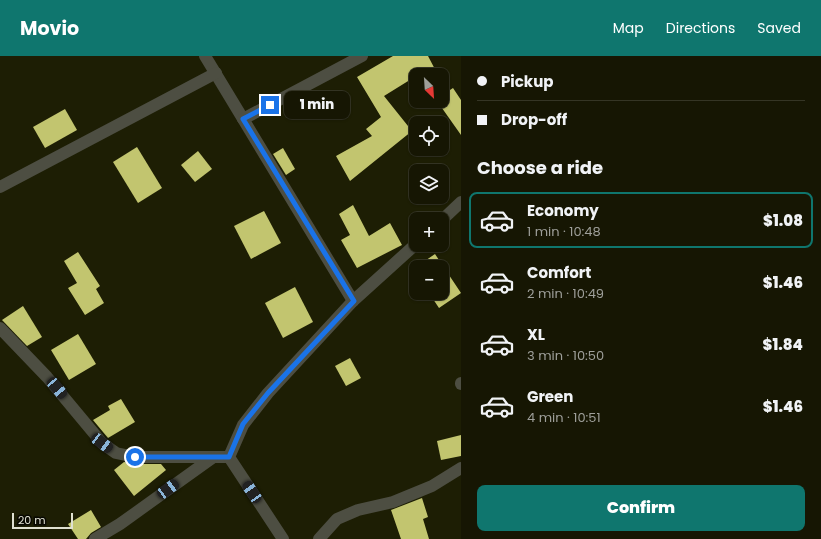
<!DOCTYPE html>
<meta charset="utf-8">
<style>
:root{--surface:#161603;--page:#1f1f0d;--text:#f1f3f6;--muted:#9e9f9a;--line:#353525;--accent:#0f766e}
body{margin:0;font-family:Poppins,sans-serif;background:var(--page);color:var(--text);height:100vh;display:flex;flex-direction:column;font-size:15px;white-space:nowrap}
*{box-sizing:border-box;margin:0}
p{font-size:13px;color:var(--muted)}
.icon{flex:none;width:22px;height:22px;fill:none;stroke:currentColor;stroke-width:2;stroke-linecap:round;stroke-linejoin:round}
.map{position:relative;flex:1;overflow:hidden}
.side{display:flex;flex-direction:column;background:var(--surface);width:360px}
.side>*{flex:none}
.banner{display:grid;align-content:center;height:88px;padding:0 16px;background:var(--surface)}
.needle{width:26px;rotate:155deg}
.tools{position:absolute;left:409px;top:12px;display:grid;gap:8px}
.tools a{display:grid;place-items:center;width:40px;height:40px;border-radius:8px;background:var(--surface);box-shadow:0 1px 3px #0004,0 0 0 1px var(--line);font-size:20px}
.scale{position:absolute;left:12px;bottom:10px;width:61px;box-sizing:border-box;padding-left:4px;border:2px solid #dfe0d1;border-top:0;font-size:11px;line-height:14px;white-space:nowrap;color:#dfe0d1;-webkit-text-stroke:3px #070701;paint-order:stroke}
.end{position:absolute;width:18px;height:18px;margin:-9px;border:5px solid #1a73e8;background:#fff;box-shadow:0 0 0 2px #fff}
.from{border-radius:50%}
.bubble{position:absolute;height:28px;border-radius:8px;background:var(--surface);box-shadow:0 1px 3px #0004,0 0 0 1px var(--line);font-size:13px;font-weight:800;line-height:28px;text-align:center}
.car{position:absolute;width:12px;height:24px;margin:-12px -6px;border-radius:5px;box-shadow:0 0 3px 1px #0007;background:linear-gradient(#222 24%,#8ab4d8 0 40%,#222 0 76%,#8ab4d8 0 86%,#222 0)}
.banner b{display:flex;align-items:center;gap:14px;height:38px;font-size:15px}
.banner b+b{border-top:1px solid var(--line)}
.banner i{width:10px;height:10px;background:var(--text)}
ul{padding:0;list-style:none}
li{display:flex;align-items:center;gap:12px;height:56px;margin:0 8px 6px;padding:0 8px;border:2px solid transparent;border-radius:8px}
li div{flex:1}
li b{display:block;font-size:15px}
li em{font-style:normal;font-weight:800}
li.selected{border-color:var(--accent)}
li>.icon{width:36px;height:36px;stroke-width:1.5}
h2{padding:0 16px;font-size:18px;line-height:48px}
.button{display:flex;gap:8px;margin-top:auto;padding:8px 16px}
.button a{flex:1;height:46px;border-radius:8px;background:var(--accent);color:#fff;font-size:16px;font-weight:800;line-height:46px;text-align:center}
header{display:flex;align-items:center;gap:24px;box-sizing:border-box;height:56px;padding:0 20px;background:var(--accent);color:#fff}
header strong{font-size:19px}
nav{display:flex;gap:22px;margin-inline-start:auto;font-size:14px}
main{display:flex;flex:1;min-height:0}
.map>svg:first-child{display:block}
.building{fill:#c2c56f}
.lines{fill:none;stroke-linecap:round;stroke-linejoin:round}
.minor{stroke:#4d4e42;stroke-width:12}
.route{stroke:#1a73e8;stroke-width:5}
</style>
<header>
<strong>Movio</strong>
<nav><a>Map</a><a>Directions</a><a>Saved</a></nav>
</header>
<main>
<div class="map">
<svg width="461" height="483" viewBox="0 0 461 483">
<rect width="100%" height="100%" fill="#1d1e04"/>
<g class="building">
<polygon points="393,0 428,0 438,19 416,19 416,25 413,22 384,40 412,75 350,125 336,100 372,80 366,73 381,61 357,21"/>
<polygon points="442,27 447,36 453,32 461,44 461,79 437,45 442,45"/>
<polygon points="65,53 77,74 45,92 33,71"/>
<polygon points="137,91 162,132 138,147 113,106"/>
<polygon points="283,92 295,113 286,119 273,98"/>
<polygon points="198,95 212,113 195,126 181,109"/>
<polygon points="353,149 369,180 390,167 402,189 357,212 341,184 350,179 339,158"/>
<polygon points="264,155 281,187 251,203 234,170"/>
<polygon points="78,196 100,230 96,233 104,247 85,259 68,232 77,227 64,205"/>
<polygon points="435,198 461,237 439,252 429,237 442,237 442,211 416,211 416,218 413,213"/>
<polygon points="295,231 313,266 283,282 265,247"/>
<polygon points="23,250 42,281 27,290 2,264"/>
<polygon points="78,278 96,308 69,324 51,294"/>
<polygon points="350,302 361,322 346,330 335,310"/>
<polygon points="121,343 135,366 108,382 93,364 110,354 108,350"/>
<polygon points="461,379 461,400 441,404 437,385"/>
<polygon points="124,406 135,408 161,408 166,414 134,440 114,414"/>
<polygon points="422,442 428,461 423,463 429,483 401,483 391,454"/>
<polygon points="91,454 101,471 91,477 86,483 78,483 68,468"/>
</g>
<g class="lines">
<g class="minor">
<polyline points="205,0 353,245"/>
<polyline points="243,63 362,0"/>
<polyline points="0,131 216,17"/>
<polyline points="442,164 461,146"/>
<polyline points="0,272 47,321 102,387 116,397 135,401 229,401"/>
<polyline points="461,327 461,328"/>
<polyline points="229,401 243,369 268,337 353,245 416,188"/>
<polyline points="229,401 283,483"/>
<polyline points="95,483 120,468 212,402"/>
<polyline points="319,483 337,463 358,454 393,446 432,430 461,412"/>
</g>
</g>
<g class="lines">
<polyline class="route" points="135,401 229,401 243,368 268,337 354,245 243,63 270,49"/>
</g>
</svg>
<div class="tools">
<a><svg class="needle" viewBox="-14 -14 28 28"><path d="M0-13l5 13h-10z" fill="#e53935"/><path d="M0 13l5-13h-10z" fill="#9e9f9a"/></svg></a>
<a><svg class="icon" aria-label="locate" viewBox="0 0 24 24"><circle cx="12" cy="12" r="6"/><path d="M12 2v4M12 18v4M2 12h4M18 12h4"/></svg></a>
<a><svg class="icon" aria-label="layers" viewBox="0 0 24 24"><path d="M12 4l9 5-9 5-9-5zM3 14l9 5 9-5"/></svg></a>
<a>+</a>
<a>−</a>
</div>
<div class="scale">20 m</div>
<i class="end from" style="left:135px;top:401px"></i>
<i class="end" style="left:270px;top:49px"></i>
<div class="bubble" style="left:284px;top:35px;width:66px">1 min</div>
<i class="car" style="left:57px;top:332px;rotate:140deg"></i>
<i class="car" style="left:102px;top:387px;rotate:127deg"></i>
<i class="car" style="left:168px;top:433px;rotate:54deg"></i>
<i class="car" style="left:252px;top:436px;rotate:326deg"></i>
</div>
<section class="side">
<div class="banner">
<b><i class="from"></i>Pickup</b>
<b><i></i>Drop-off</b>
</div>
<h2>Choose a ride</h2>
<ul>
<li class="selected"><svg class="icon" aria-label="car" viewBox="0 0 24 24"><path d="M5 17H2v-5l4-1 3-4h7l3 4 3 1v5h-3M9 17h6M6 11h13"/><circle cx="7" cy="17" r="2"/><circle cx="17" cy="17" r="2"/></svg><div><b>Economy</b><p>1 min · 10:48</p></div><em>$1.08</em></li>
<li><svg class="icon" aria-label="car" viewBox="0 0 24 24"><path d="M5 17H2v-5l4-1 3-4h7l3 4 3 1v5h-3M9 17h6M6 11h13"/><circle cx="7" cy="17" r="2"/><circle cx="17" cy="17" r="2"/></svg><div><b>Comfort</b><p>2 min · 10:49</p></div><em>$1.46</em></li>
<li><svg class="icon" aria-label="car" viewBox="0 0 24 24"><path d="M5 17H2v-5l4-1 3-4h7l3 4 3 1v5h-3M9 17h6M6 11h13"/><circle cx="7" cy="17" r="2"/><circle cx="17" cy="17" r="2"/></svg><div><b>XL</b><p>3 min · 10:50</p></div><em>$1.84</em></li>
<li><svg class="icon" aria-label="car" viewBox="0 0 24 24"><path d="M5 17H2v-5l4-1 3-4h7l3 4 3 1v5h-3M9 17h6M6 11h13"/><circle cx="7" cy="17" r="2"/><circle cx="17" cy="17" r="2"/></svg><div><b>Green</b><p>4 min · 10:51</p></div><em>$1.46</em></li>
</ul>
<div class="button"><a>Confirm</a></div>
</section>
</main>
